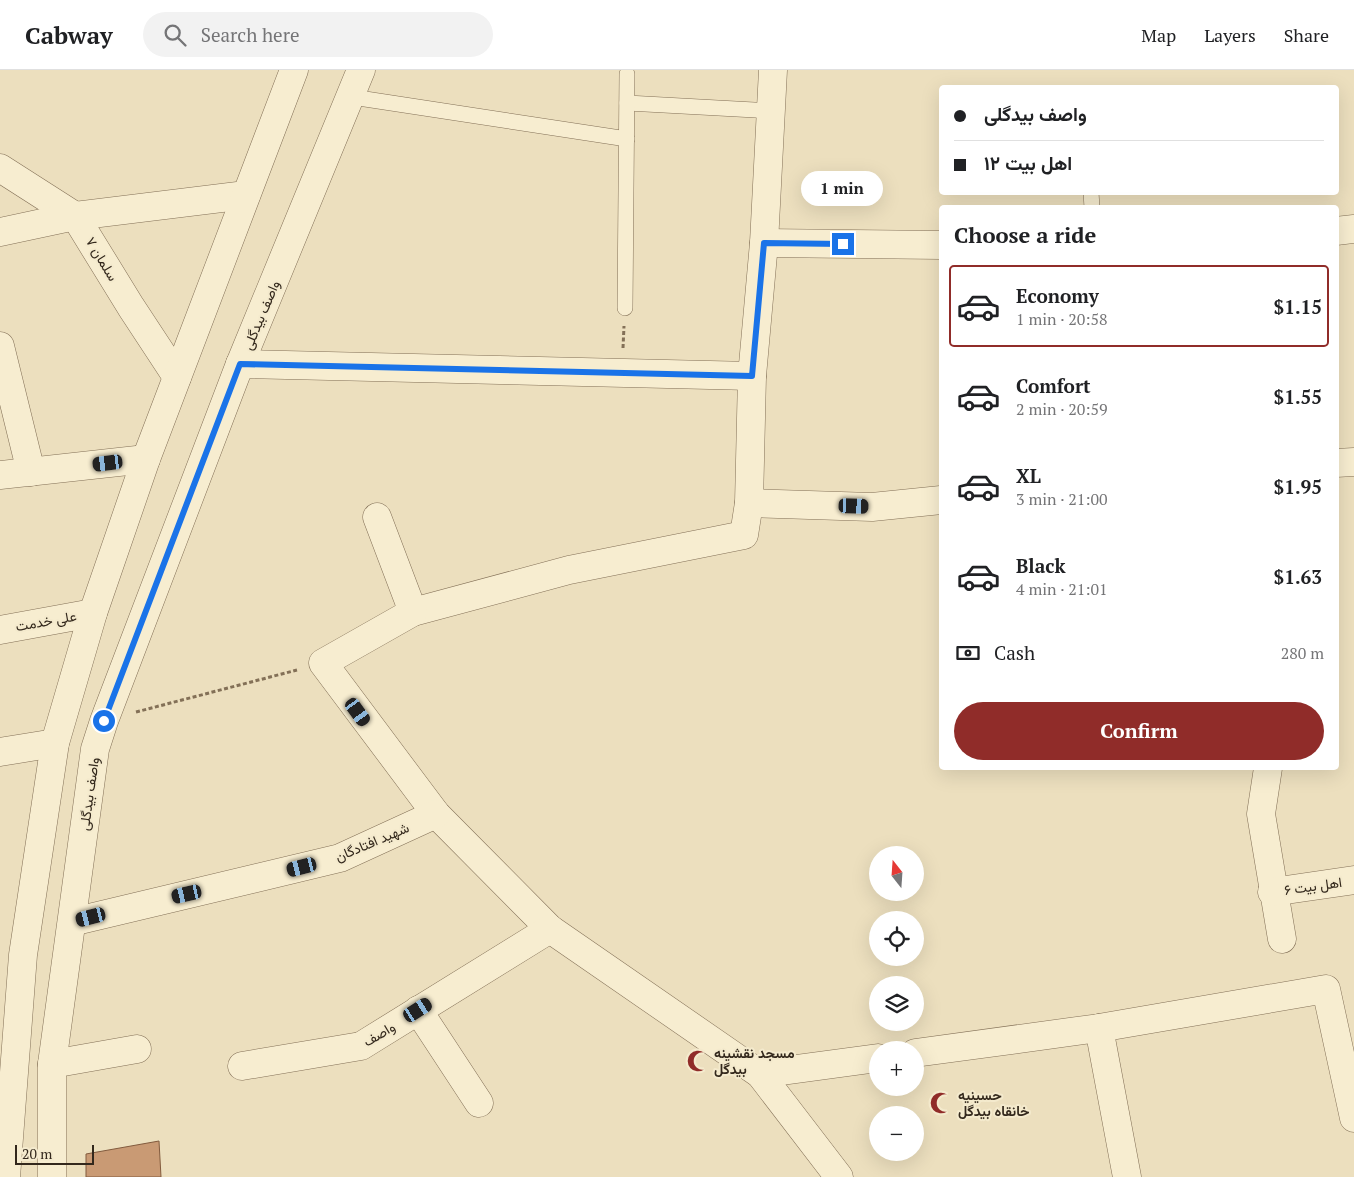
<!DOCTYPE html>
<meta charset="utf-8">
<style>
:root{--surface:#fff;--page:#f2f2f2;--text:#202124;--muted:#757577;--line:#e0e0e0;--accent:#902c29}
body{margin:0;font-family:"PT Serif",Vazirmatn,serif;background:var(--page);color:var(--text);height:100vh;display:flex;flex-direction:column;font-size:19px;white-space:nowrap}
*{box-sizing:border-box;margin:0}
p{font-size:16px;color:var(--muted)}
.icon{flex:none;width:28px;height:28px;fill:none;stroke:currentColor;stroke-width:2;stroke-linecap:round;stroke-linejoin:round}
.map{position:relative;flex:1;overflow:hidden}
.side{position:absolute;left:939px;top:135px;width:400px;height:565px;display:flex;flex-direction:column;background:var(--surface);border-radius:5px;box-shadow:0 5px 20px #0002}
.side>*{flex:none}
.hud{position:absolute;left:939px;top:15px;width:400px;height:110px;border-radius:5px;box-shadow:0 5px 20px #0002;display:grid;align-content:center;height:110px;padding:0 15px;background:var(--surface)}
.needle{width:32px;rotate:343deg}
.buttons{position:absolute;left:869px;top:776px;display:grid;gap:10px}
.buttons a{display:grid;place-items:center;width:55px;height:55px;border-radius:50%;background:var(--surface);box-shadow:0 5px 20px #0002;font-size:25px}
.scale{position:absolute;left:15px;bottom:12px;width:79px;box-sizing:border-box;padding-left:5px;border:2px solid #33281c;border-top:0;font-size:14px;line-height:18px;white-space:nowrap;color:#33281c;-webkit-text-stroke:4px #f4eacd;paint-order:stroke}
.end{position:absolute;width:22px;height:22px;margin:-11px;border:6px solid #1a73e8;background:#fff;box-shadow:0 0 0 2px #fff}
.from{border-radius:50%}
.bubble{position:absolute;height:35px;border-radius:18px;background:var(--surface);box-shadow:0 5px 20px #0002;font-size:16px;font-weight:800;line-height:35px;text-align:center}
.car{position:absolute;width:15px;height:30px;margin:-15px -8px;border-radius:6px;box-shadow:0 0 4px 1px #0007;background:linear-gradient(#222 24%,#8ab4d8 0 40%,#222 0 76%,#8ab4d8 0 86%,#222 0)}
.hud b{display:flex;align-items:center;gap:18px;height:48px;font-size:19px}
.hud b+b{border-top:1px solid var(--line)}
.hud i{width:12px;height:12px;background:var(--text)}
ul{padding:0;list-style:none}
li{display:flex;align-items:center;gap:15px;height:82px;margin:0 10px 8px;padding:0 5px;border:2px solid transparent;border-radius:5px}
li div{flex:1}
li b{display:block;font-size:19px}
li em{font-style:normal;font-weight:800}
li.current{border-color:var(--accent)}
li>.icon{width:45px;height:45px;stroke-width:1.5}
h2{padding:0 15px;font-size:22px;line-height:60px}
.pay{display:flex;align-items:center;gap:12px;height:55px;padding:0 15px;font-size:19px}
.pay p{margin-inline-start:auto}
.button{display:flex;gap:10px;margin-top:auto;padding:10px 15px}
.button a{flex:1;height:58px;border-radius:30px;background:var(--accent);color:#fff;font-size:20px;font-weight:800;line-height:58px;text-align:center}
header{display:flex;align-items:center;gap:30px;box-sizing:border-box;height:70px;padding:0 25px;background:var(--surface);border-bottom:1px solid var(--line)}
header strong{font-size:24px}
nav{display:flex;gap:28px;margin-inline-start:auto;font-size:18px}
.search{width:350px;height:45px;background:var(--page);display:flex;align-items:center;gap:12px;box-sizing:border-box;padding:0 18px;border-radius:28px;color:var(--muted);font-size:19px}
.map>svg:first-child{display:block}
.building{fill:#c99a74;stroke:#825b3e}
.lines{fill:none;stroke-linecap:round;stroke-linejoin:round}
.service-casing{stroke:#837057;stroke-width:16}
.minor-casing{stroke:#837057;stroke-width:29}
.tertiary-casing{stroke:#837057;stroke-width:29}
.path{stroke:#837057;stroke-width:3;stroke-dasharray:4 2.5;stroke-linecap:butt}
.service{stroke:#f7edd0;stroke-width:15}
.minor{stroke:#f7edd0;stroke-width:28}
.tertiary{stroke:#f7edd0;stroke-width:28}
.route{stroke:#1a73e8;stroke-width:6}
.labels{text-anchor:middle;stroke-width:4;stroke-linejoin:round;paint-order:stroke}
.street-label{font-size:14px;fill:#33281c;stroke:#f4eacd}
.poi-label{font-size:14px;font-weight:bold;fill:#33281c;stroke:#f4eacd;text-anchor:start}
</style>
<header>
<strong>Cabway</strong>
<div class="search"><svg class="icon" aria-label="search" viewBox="0 0 24 24"><circle cx="10" cy="10" r="6"/><path d="M15 15l6 6"/></svg>Search here</div>
<nav><a>Map</a><a>Layers</a><a>Share</a></nav>
</header>
<div class="map">
<svg width="1354" height="1107" viewBox="0 0 1354 1107">
<rect width="100%" height="100%" fill="#ecdfbe"/>
<polygon class="building" points="159,1071 161,1107 86,1107 86,1084"/>
<g class="lines">
<g class="service-casing">
<g id="service">
<polyline points="352,27 627,69"/>
<polyline points="627,33 771,41"/>
<polyline points="1091,122 1092,138"/>
<polyline points="625,238 627,4"/>
</g>
</g>
<g class="minor-casing">
<g id="minor">
<polyline points="0,98 75,146 131,237 177,307"/>
<polyline points="1336,161 1354,159"/>
<polyline points="0,162 75,146 246,125"/>
<polyline points="764,173 941,175"/>
<polyline points="0,276 31,402"/>
<polyline points="240,294 752,306 764,173 773,0"/>
<polyline points="752,306 749,433 744,465 569,500 413,542 323,593 436,744 550,859 760,1004 839,1107"/>
<polyline points="1336,393 1354,392"/>
<polyline points="0,405 146,389"/>
<polyline points="749,433 872,437 941,430"/>
<polyline points="377,447 413,542"/>
<polyline points="0,560 93,543"/>
<polyline points="0,682 55,673"/>
<polyline points="1268,698 1261,744 1282,869"/>
<polyline points="1272,822 1354,810"/>
<polyline points="72,852 340,788 436,744"/>
<polyline points="418,940 479,1033"/>
<polyline points="1099,958 1127,1107"/>
<polyline points="915,983 1099,958 1326,919 1354,1048"/>
<polyline points="52,994 137,979"/>
<polyline points="242,996 361,976 550,859"/>
<polyline points="760,1004 878,988"/>
</g>
</g>
<g class="tertiary-casing">
<g id="tertiary">
<polyline points="6,1107 23,885 55,673 93,543 146,389 294,0"/>
<polyline points="52,1107 52,994 95,679 104,651 240,294 361,0"/>
</g>
</g>
<g class="path">
<polyline points="623,278 624,256"/>
<polyline points="136,642 297,600"/>
</g>
<use href="#service" class="service"/>
<use href="#minor" class="minor"/>
<use href="#tertiary" class="tertiary"/>
</g>
<g class="lines">
<polyline class="route" points="104,651 240,294 752,306 764,173 843,174"/>
</g>
<defs>
<g id="mosque-bare" transform="scale(1.725)"><path d="M3.5-4.9A6 6 0 1 0 3.5 4.9A5 5 0 1 1 3.5-4.9Z" fill="#902c29" stroke="#f4eacd" stroke-width="2.5" paint-order="stroke"/></g>
</defs>
<g fill-rule="evenodd">
<use href="#mosque-bare" x="698" y="991"/>
<use href="#mosque-bare" x="941" y="1033"/>
</g>
<g class="labels">
<g class="street-label">
<text transform="translate(102 189) rotate(59)" y="5">سلمان ۷</text>
<text transform="translate(261 245) rotate(-67)" y="5">واصف بیدگلی</text>
<text transform="translate(46 551) rotate(-10)" y="5">علی خدمت</text>
<text transform="translate(89 724) rotate(-82)" y="5">واصف بیدگلی</text>
<text transform="translate(372 772) rotate(-23)" y="5">شهید افتادگان</text>
<text transform="translate(1313 816) rotate(-8)" y="5">اهل بیت ۶</text>
<text transform="translate(379 964) rotate(-31)" y="5">واصف</text>
</g>
<g class="poi-label">
<text x="714" y="988">مسجد نقشینه<tspan x="714" dy="16">بیدگل</tspan></text>
<text x="958" y="1030">حسینیه<tspan x="958" dy="16">خانقاه بیدگل</tspan></text>
</g>
</g>
</svg>
<div class="buttons">
<a><svg class="needle" viewBox="-14 -14 28 28"><path d="M0-13l5 13h-10z" fill="#e53935"/><path d="M0 13l5-13h-10z" fill="#757577"/></svg></a>
<a><svg class="icon" aria-label="locate" viewBox="0 0 24 24"><circle cx="12" cy="12" r="6"/><path d="M12 2v4M12 18v4M2 12h4M18 12h4"/></svg></a>
<a><svg class="icon" aria-label="layers" viewBox="0 0 24 24"><path d="M12 4l9 5-9 5-9-5zM3 14l9 5 9-5"/></svg></a>
<a>+</a>
<a>−</a>
</div>
<div class="scale">20 m</div>
<i class="end from" style="left:104px;top:651px"></i>
<i class="end" style="left:843px;top:174px"></i>
<div class="bubble" style="left:801px;top:101px;width:82px">1 min</div>
<i class="car" style="left:108px;top:393px;rotate:263deg"></i>
<i class="car" style="left:854px;top:436px;rotate:92deg"></i>
<i class="car" style="left:358px;top:642px;rotate:144deg"></i>
<i class="car" style="left:302px;top:797px;rotate:256deg"></i>
<i class="car" style="left:187px;top:824px;rotate:257deg"></i>
<i class="car" style="left:91px;top:847px;rotate:256deg"></i>
<i class="car" style="left:418px;top:940px;rotate:58deg"></i>
<div class="hud">
<b><i class="from"></i>واصف بیدگلی</b>
<b><i></i>اهل بیت ۱۲</b>
</div>
<section class="side">
<h2>Choose a ride</h2>
<ul>
<li class="current"><svg class="icon" aria-label="car" viewBox="0 0 24 24"><path d="M5 17H2v-5l4-1 3-4h7l3 4 3 1v5h-3M9 17h6M6 11h13"/><circle cx="7" cy="17" r="2"/><circle cx="17" cy="17" r="2"/></svg><div><b>Economy</b><p>1 min · 20:58</p></div><em>$1.15</em></li>
<li><svg class="icon" aria-label="car" viewBox="0 0 24 24"><path d="M5 17H2v-5l4-1 3-4h7l3 4 3 1v5h-3M9 17h6M6 11h13"/><circle cx="7" cy="17" r="2"/><circle cx="17" cy="17" r="2"/></svg><div><b>Comfort</b><p>2 min · 20:59</p></div><em>$1.55</em></li>
<li><svg class="icon" aria-label="car" viewBox="0 0 24 24"><path d="M5 17H2v-5l4-1 3-4h7l3 4 3 1v5h-3M9 17h6M6 11h13"/><circle cx="7" cy="17" r="2"/><circle cx="17" cy="17" r="2"/></svg><div><b>XL</b><p>3 min · 21:00</p></div><em>$1.95</em></li>
<li><svg class="icon" aria-label="car" viewBox="0 0 24 24"><path d="M5 17H2v-5l4-1 3-4h7l3 4 3 1v5h-3M9 17h6M6 11h13"/><circle cx="7" cy="17" r="2"/><circle cx="17" cy="17" r="2"/></svg><div><b>Black</b><p>4 min · 21:01</p></div><em>$1.63</em></li>
</ul>
<div class="pay"><svg class="icon" aria-label="cash" viewBox="0 0 24 24"><path d="M3 7h18v10H3z"/><circle cx="12" cy="12" r="2"/></svg>Cash<p>280 m</p></div>
<div class="button"><a>Confirm</a></div>
</section>
</div>
